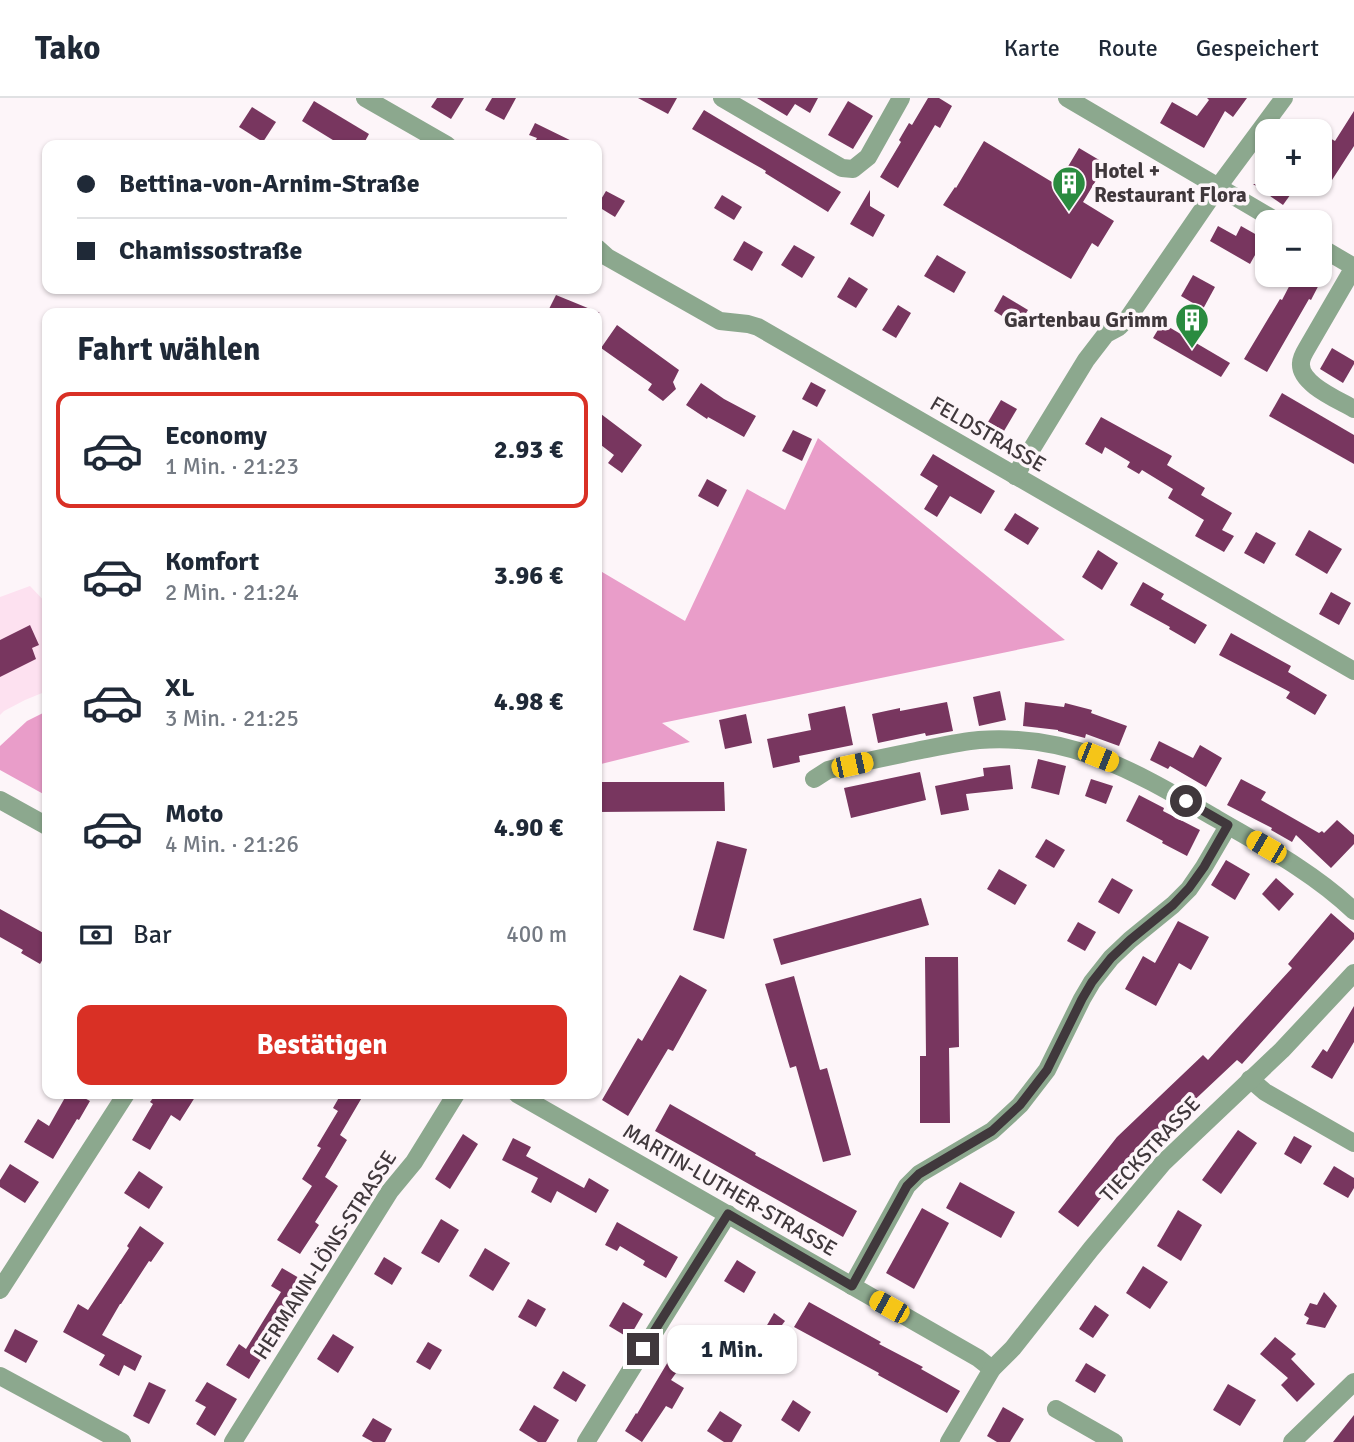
<!DOCTYPE html>
<html lang="de">
<meta charset="utf-8">
<style>
:root{--surface:#fff;--page:#f6f6f7;--text:#1f2937;--muted:#747a83;--line:#e0e1e3;--accent:#d93025}
body{margin:0;font-family:Signika,sans-serif;background:var(--page);color:var(--text);height:100vh;display:flex;flex-direction:column;font-size:26px;white-space:nowrap}
*{box-sizing:border-box;margin:0}
p{font-size:23px;color:var(--muted)}
.icon{flex:none;width:38px;height:38px;fill:none;stroke:currentColor;stroke-width:2;stroke-linecap:round;stroke-linejoin:round}
.map{position:relative;flex:1;overflow:hidden}
.side{position:absolute;left:42px;top:210px;width:560px;height:791px;display:flex;flex-direction:column;background:var(--surface);border-radius:14px;box-shadow:0 2px 5px #0004}
.side>*{flex:none}
.hud{position:absolute;left:42px;top:42px;width:560px;height:154px;border-radius:14px;box-shadow:0 2px 5px #0004;display:grid;align-content:center;height:154px;padding:0 35px;background:var(--surface)}
.controls{position:absolute;left:1255px;top:21px;display:grid;gap:14px}
.controls a{display:grid;place-items:center;width:77px;height:77px;border-radius:14px;background:var(--surface);box-shadow:0 2px 5px #0004;font-size:35px}
.end{position:absolute;width:32px;height:32px;margin:-16px;border:9px solid #40383c;background:#fff;box-shadow:0 0 0 4px #fff}
.from{border-radius:50%}
.bubble{position:absolute;height:49px;border-radius:14px;background:var(--surface);box-shadow:0 2px 5px #0004;font-size:23px;font-weight:700;line-height:49px;text-align:center}
.car{position:absolute;width:21px;height:42px;margin:-21px -10px;border-radius:9px;box-shadow:0 0 5px 2px #0007;background:linear-gradient(#f5c518 24%,#345 0 40%,#f5c518 0 76%,#345 0 86%,#f5c518 0)}
.hud b{display:flex;align-items:center;gap:24px;height:66px;font-size:26px}
.hud b+b{border-top:2px solid var(--line)}
.hud i{width:18px;height:18px;background:var(--text)}
ul{padding:0;list-style:none}
li{display:flex;align-items:center;gap:21px;height:116px;margin:0 14px 10px;padding:0 21px;border:4px solid transparent;border-radius:14px}
li div{flex:1}
li b{display:block;font-size:26px}
li em{font-style:normal;font-weight:700}
li.active{border-color:var(--accent)}
li>.icon{width:63px;height:63px;stroke-width:1.5}
h2{padding:0 35px;font-size:32px;line-height:84px}
.pay{display:flex;align-items:center;gap:18px;height:77px;padding:0 35px;font-size:26px}
.pay p{margin-inline-start:auto}
.action{display:flex;gap:14px;margin-top:auto;padding:14px 35px}
.action a{flex:1;height:80px;border-radius:14px;background:var(--accent);color:#fff;font-size:28px;font-weight:700;line-height:80px;text-align:center}
header{display:flex;align-items:center;gap:42px;box-sizing:border-box;height:98px;padding:0 35px;background:var(--surface);border-bottom:2px solid var(--line)}
header strong{font-size:33px}
nav{display:flex;gap:38px;margin-inline-start:auto;font-size:24px}
.map>svg:first-child{display:block}
.built{fill:#fde1f0}
.forest{fill:#e99dc9}
.building{fill:#78365f}
.lines{fill:none;stroke-linecap:round;stroke-linejoin:round}
.minor{stroke:#8ca88e;stroke-width:18}
.route{stroke:#40383c;stroke-width:9}
.labels{text-anchor:middle;stroke-width:7;stroke-linejoin:round;paint-order:stroke}
.poi-label{font-size:21px;font-weight:bold;fill:#40383c;stroke:#fdf5f9;text-anchor:start}
.street-label{font-size:21px;fill:#40383c;stroke:#fdf5f9}
</style>
<header>
<strong>Tako</strong>
<nav><a>Karte</a><a>Route</a><a>Gespeichert</a></nav>
</header>
<div class="map">
<svg width="1354" height="1344" viewBox="0 0 1354 1344">
<rect width="100%" height="100%" fill="#fdf5f9"/>
<polygon class="built" points="30,488 47,506 47,593 25,602 4,613 0,617 0,499"/>
<g class="forest">
<polygon points="818,340 1065,542 662,625 690,644 597,667 597,471 685,523 747,391 785,412"/>
<polygon points="47,613 47,698 0,672 0,648 27,623"/>
</g>
<g class="building">
<polygon points="437,0 464,0 451,21 431,9"/>
<polygon points="492,0 516,0 504,22 485,12"/>
<polygon points="638,0 677,0 668,16"/>
<polygon points="757,0 818,0 810,15 795,6 787,18"/>
<polygon points="928,0 939,0 952,8 940,30 935,27 898,90 880,79 901,44 899,42 909,25 912,27"/>
<polygon points="1207,0 1247,0 1233,19 1225,13 1204,50 1160,25 1172,4 1197,18 1209,2"/>
<polygon points="314,3 369,36 363,47 341,47 302,23"/>
<polygon points="848,3 873,18 853,51 828,37"/>
<polygon points="252,9 276,24 263,44 239,29"/>
<polygon points="704,12 841,94 828,114 765,75 766,73 692,31"/>
<polygon points="1354,13 1354,48 1332,82 1320,74 1320,51 1328,39 1335,43"/>
<polygon points="535,25 580,47 533,47 537,40 529,37"/>
<polygon points="984,43 1057,87 1079,50 1106,66 1083,104 1114,123 1098,149 1092,145 1071,181 943,107 955,89 956,90"/>
<polygon points="1253,86 1298,86 1283,107"/>
<polygon points="870,92 870,108 885,117 873,139 850,126"/>
<polygon points="606,93 625,103 615,119 597,108"/>
<polygon points="722,97 742,109 734,122 714,110"/>
<polygon points="1218,128 1236,138 1241,128 1264,141 1250,166 1210,143"/>
<polygon points="744,143 763,154 752,173 733,162"/>
<polygon points="794,147 815,159 802,180 781,167"/>
<polygon points="937,157 966,174 954,195 924,178"/>
<polygon points="1193,177 1215,189 1203,211 1181,198"/>
<polygon points="1295,177 1324,177 1311,202 1309,201 1267,274 1244,261 1280,201 1282,202"/>
<polygon points="849,179 868,191 856,210 837,199"/>
<polygon points="556,197 600,215 547,215"/>
<polygon points="1003,197 1028,212 1018,228 994,213"/>
<polygon points="898,207 911,215 896,240 882,232"/>
<polygon points="1162,225 1230,265 1221,279 1153,240"/>
<polygon points="617,227 679,272 673,284 676,291 663,303 648,292 652,286 601,250"/>
<polygon points="1332,250 1354,263 1354,266 1343,285 1320,271"/>
<polygon points="811,284 826,292 817,309 802,301"/>
<polygon points="701,285 724,301 756,318 744,339 708,319 707,321 686,307"/>
<polygon points="1282,295 1354,337 1354,366 1269,318"/>
<polygon points="1001,302 1017,311 1004,333 988,324"/>
<polygon points="597,313 642,347 622,375 608,365 614,357 597,344"/>
<polygon points="1101,319 1172,358 1167,367 1205,390 1201,397 1232,415 1222,432 1234,438 1224,454 1195,438 1204,422 1168,400 1173,391 1142,372 1139,376 1127,369 1130,364 1105,349 1102,356 1085,346"/>
<polygon points="793,332 812,341 802,363 782,353"/>
<polygon points="933,356 995,393 981,416 950,398 937,419 924,411 938,388 920,377"/>
<polygon points="707,381 727,392 718,409 698,398"/>
<polygon points="1015,415 1039,430 1028,447 1004,432"/>
<polygon points="1309,432 1342,451 1327,476 1295,457"/>
<polygon points="1256,434 1276,445 1264,466 1244,455"/>
<polygon points="1098,452 1118,465 1102,492 1082,479"/>
<polygon points="1143,484 1164,496 1161,501 1207,527 1195,546 1169,531 1170,529 1130,507"/>
<polygon points="1331,494 1351,505 1339,527 1319,516"/>
<polygon points="30,527 39,547 32,550 36,561 0,579 0,542"/>
<polygon points="1231,535 1291,568 1288,574 1327,597 1315,617 1286,600 1290,594 1219,557"/>
<polygon points="1000,593 1006,622 979,628 973,599"/>
<polygon points="947,604 953,633 926,638 925,635 878,645 872,616 900,610 900,613"/>
<polygon points="1025,604 1064,609 1065,605 1092,612 1091,615 1127,628 1119,648 1086,636 1085,640 1058,633 1058,632 1023,628"/>
<polygon points="845,608 853,647 799,658 800,664 773,670 767,641 811,632 808,616"/>
<polygon points="746,616 752,645 725,651 719,622"/>
<polygon points="1159,643 1193,660 1200,647 1222,660 1206,689 1170,668 1168,671 1150,662"/>
<polygon points="1038,661 1066,668 1059,697 1031,690"/>
<polygon points="1010,667 1013,691 966,696 969,712 941,717 935,688 984,678 983,670"/>
<polygon points="920,674 926,702 851,720 844,690"/>
<polygon points="1091,681 1113,688 1106,706 1085,698"/>
<polygon points="1241,681 1266,694 1261,702 1319,735 1322,733 1324,735 1337,722 1354,737 1354,746 1331,770 1296,737 1292,744 1271,732 1272,730 1227,707"/>
<polygon points="597,684 724,684 725,713 597,714"/>
<polygon points="1139,697 1164,710 1163,713 1200,732 1187,758 1162,745 1163,743 1126,723"/>
<polygon points="1046,741 1065,752 1054,770 1035,759"/>
<polygon points="717,743 747,751 724,841 693,832"/>
<polygon points="1226,762 1250,776 1235,802 1211,787"/>
<polygon points="999,771 1027,787 1015,807 987,791"/>
<polygon points="1112,780 1133,792 1119,816 1098,804"/>
<polygon points="1276,780 1294,796 1279,813 1262,796"/>
<polygon points="921,800 929,827 781,867 773,841"/>
<polygon points="0,811 47,837 47,854 40,866 21,855 23,852 0,839"/>
<polygon points="1331,815 1354,835 1354,841 1242,966 1237,962 1151,1043 1149,1040 1078,1129 1058,1114 1117,1039 1203,957 1208,962 1292,870 1288,866"/>
<polygon points="1178,823 1209,839 1191,872 1179,865 1156,908 1125,891 1143,858 1155,865"/>
<polygon points="1078,824 1096,834 1085,853 1067,843"/>
<polygon points="925,859 958,859 959,949 949,950 950,1025 920,1025 920,958 926,958"/>
<polygon points="680,877 707,892 673,953 668,951 628,1018 602,1002 638,940 642,943"/>
<polygon points="794,878 820,972 827,970 851,1057 823,1064 796,968 790,970 765,886"/>
<polygon points="1354,908 1354,944 1332,981 1311,969 1323,951 1327,954"/>
<polygon points="67,996 77,996 90,1003 79,1022 77,1021 53,1061 24,1044 38,1021 49,1028"/>
<polygon points="156,996 197,996 180,1023 171,1017 150,1052 132,1042 153,1006 150,1004"/>
<polygon points="341,996 364,996 340,1037 347,1042 325,1079 338,1088 315,1124 319,1127 300,1156 277,1142 312,1088 302,1081 321,1050 317,1048 338,1013 333,1010"/>
<polygon points="670,1006 756,1055 755,1057 857,1113 843,1139 655,1033"/>
<polygon points="1238,1032 1257,1045 1221,1096 1202,1082"/>
<polygon points="463,1036 478,1046 450,1091 435,1081"/>
<polygon points="1294,1038 1312,1048 1301,1066 1284,1056"/>
<polygon points="513,1040 531,1049 526,1058 584,1090 589,1080 609,1092 596,1115 557,1093 551,1105 531,1094 538,1080 502,1062"/>
<polygon points="10,1066 39,1084 25,1105 0,1089 0,1082"/>
<polygon points="1334,1068 1354,1080 1354,1090 1348,1100 1323,1086"/>
<polygon points="139,1073 163,1089 149,1111 124,1095"/>
<polygon points="960,1084 1015,1114 1001,1140 946,1110"/>
<polygon points="922,1110 949,1125 914,1191 886,1175"/>
<polygon points="1178,1112 1202,1127 1181,1163 1157,1148"/>
<polygon points="441,1121 459,1132 439,1165 421,1155"/>
<polygon points="617,1124 678,1159 666,1180 643,1167 645,1163 620,1148 617,1153 605,1147"/>
<polygon points="140,1128 164,1145 151,1164 149,1163 121,1206 120,1206 102,1237 142,1258 135,1273 124,1267 119,1278 99,1267 105,1257 63,1234 78,1206 88,1212 129,1150 127,1148"/>
<polygon points="485,1150 510,1165 493,1193 469,1178"/>
<polygon points="384,1159 402,1170 392,1187 374,1176"/>
<polygon points="737,1162 756,1174 744,1195 724,1183"/>
<polygon points="1143,1168 1168,1184 1150,1211 1126,1195"/>
<polygon points="282,1170 306,1184 283,1223 284,1224 249,1281 226,1267 239,1246 246,1251 281,1194 271,1188"/>
<polygon points="1324,1194 1337,1208 1325,1230 1306,1226 1309,1220 1304,1217 1310,1205 1317,1207"/>
<polygon points="528,1201 546,1211 536,1229 518,1219"/>
<polygon points="623,1204 643,1216 629,1240 609,1228"/>
<polygon points="809,1204 881,1244 879,1246 923,1269 921,1271 960,1293 947,1315 878,1277 879,1275 794,1229"/>
<polygon points="1095,1207 1109,1217 1093,1240 1079,1231"/>
<polygon points="774,1215 785,1223 776,1235 766,1229"/>
<polygon points="15,1231 38,1243 26,1265 4,1253"/>
<polygon points="685,1235 711,1252 700,1270 686,1261 671,1282 684,1290 672,1311 666,1308 642,1344 625,1333 636,1315 637,1316"/>
<polygon points="333,1236 354,1249 338,1275 317,1261"/>
<polygon points="1275,1239 1296,1256 1291,1261 1315,1286 1297,1304 1281,1287 1288,1280 1260,1256"/>
<polygon points="428,1244 442,1252 430,1272 416,1264"/>
<polygon points="1086,1265 1106,1277 1095,1295 1075,1283"/>
<polygon points="563,1273 586,1287 576,1304 553,1290"/>
<polygon points="149,1284 166,1292 149,1326 133,1318"/>
<polygon points="207,1284 237,1301 215,1338 196,1326 206,1309 195,1303"/>
<polygon points="1228,1286 1256,1302 1240,1328 1213,1312"/>
<polygon points="793,1302 811,1314 799,1334 781,1322"/>
<polygon points="534,1307 559,1322 546,1344 538,1344 519,1332"/>
<polygon points="1003,1309 1024,1321 1010,1344 997,1344 987,1338"/>
<polygon points="720,1313 742,1327 732,1344 724,1344 707,1333"/>
<polygon points="1354,1317 1354,1344 1333,1344"/>
<polygon points="373,1320 392,1331 385,1344 373,1344 362,1338"/>
</g>
<g class="lines">
<g class="minor">
<polyline points="365,0 447,47"/>
<polyline points="722,0 842,70 853,71 868,59 901,0"/>
<polyline points="1067,0 1278,124"/>
<path d="M 1320,149 L 1354,169 L 1307,250 C 1304,255 1301,260 1301,265 C 1299,286 1339,302 1354,311"/>
<polyline points="597,150 607,159 720,223 748,226 758,229 1354,573"/>
<polyline points="1015,378 1086,262 1106,236 1119,229 1128,220 1218,89 1284,0"/>
<path d="M 814,681 L 828,672 C 857,665 887,659 916,653 C 937,649 958,644 979,642 C 1074,635 1139,676 1217,721 C 1265,749 1313,774 1354,813"/>
<polyline points="0,702 47,728"/>
<polyline points="1250,981 1265,994 1354,1045"/>
<polyline points="517,996 978,1260 992,1271"/>
<polyline points="852,1188 907,1088 919,1076 992,1033 1020,1007 1047,972 1082,901 1092,884 1111,860 1130,842 1173,807 1189,791 1204,769 1228,728"/>
<polyline points="0,1192 126,996"/>
<polyline points="0,1278 122,1344"/>
<polyline points="1056,1311 1114,1344"/>
<polyline points="233,1344 390,1093 414,1064 456,996"/>
<polyline points="586,1344 728,1116"/>
<polyline points="949,1344 992,1271 1013,1250 1091,1151 1163,1065 1282,952 1354,875"/>
<polyline points="1292,1344 1354,1284"/>
</g>
</g>
<g class="lines">
<polyline class="route" points="643,1251 728,1116 852,1188 907,1088 919,1076 992,1033 1020,1007 1047,972 1082,901 1092,884 1111,860 1130,842 1173,807 1189,790 1204,769 1228,727 1186,703"/>
</g>
<defs>
<g id="building-pin" transform="scale(1.75)"><path d="M0 17L-7.5 6A9.5 9.5 0 1 1 7.5 6Z" fill="#2a8b3f" stroke="#fdf5f9"/><path d="M-4-6H4V6H1V3H-1V6H-4ZM-2.5-4.3h1.7v1.8h-1.7ZM.8-4.3h1.7v1.8H.8ZM-2.5-1h1.7V.8h-1.7ZM.8-1h1.7V.8H.8Z" fill="#fff"/></g>
</defs>
<g fill-rule="evenodd">
<use href="#building-pin" x="1069" y="85"/>
<use href="#building-pin" x="1192" y="222"/>
</g>
<g class="labels">
<g class="poi-label">
<text x="1094" y="80">Hotel +<tspan x="1094" dy="24">Restaurant Flora</tspan></text>
<text x="1168" y="229" text-anchor="end">Gartenbau Grimm</text>
</g>
<g class="street-label">
<text transform="translate(988 336) rotate(30)" y="7">FELDSTRASSE</text>
<text transform="translate(1150 1051) rotate(-47)" y="7">TIECKSTRASSE</text>
<text transform="translate(730 1092) rotate(30)" y="7">MARTIN-LUTHER-STRASSE</text>
<text transform="translate(325 1157) rotate(-57)" y="7">HERMANN-LÖNS-STRASSE</text>
</g>
</g>
</svg>
<div class="controls">
<a>+</a>
<a>−</a>
</div>
<i class="end from" style="left:1186px;top:703px"></i>
<i class="end" style="left:643px;top:1251px"></i>
<div class="bubble" style="left:667px;top:1227px;width:130px">1 Min.</div>
<i class="car" style="left:1098px;top:659px;rotate:112deg"></i>
<i class="car" style="left:852px;top:667px;rotate:78deg"></i>
<i class="car" style="left:1266px;top:749px;rotate:300deg"></i>
<i class="car" style="left:889px;top:1209px;rotate:299deg"></i>
<div class="hud">
<b><i class="from"></i>Bettina-von-Arnim-Straße</b>
<b><i></i>Chamissostraße</b>
</div>
<section class="side">
<h2>Fahrt wählen</h2>
<ul>
<li class="active"><svg class="icon" aria-label="car" viewBox="0 0 24 24"><path d="M5 17H2v-5l4-1 3-4h7l3 4 3 1v5h-3M9 17h6M6 11h13"/><circle cx="7" cy="17" r="2"/><circle cx="17" cy="17" r="2"/></svg><div><b>Economy</b><p>1 Min. · 21:23</p></div><em>2.93 €</em></li>
<li><svg class="icon" aria-label="car" viewBox="0 0 24 24"><path d="M5 17H2v-5l4-1 3-4h7l3 4 3 1v5h-3M9 17h6M6 11h13"/><circle cx="7" cy="17" r="2"/><circle cx="17" cy="17" r="2"/></svg><div><b>Komfort</b><p>2 Min. · 21:24</p></div><em>3.96 €</em></li>
<li><svg class="icon" aria-label="car" viewBox="0 0 24 24"><path d="M5 17H2v-5l4-1 3-4h7l3 4 3 1v5h-3M9 17h6M6 11h13"/><circle cx="7" cy="17" r="2"/><circle cx="17" cy="17" r="2"/></svg><div><b>XL</b><p>3 Min. · 21:25</p></div><em>4.98 €</em></li>
<li><svg class="icon" aria-label="car" viewBox="0 0 24 24"><path d="M5 17H2v-5l4-1 3-4h7l3 4 3 1v5h-3M9 17h6M6 11h13"/><circle cx="7" cy="17" r="2"/><circle cx="17" cy="17" r="2"/></svg><div><b>Moto</b><p>4 Min. · 21:26</p></div><em>4.90 €</em></li>
</ul>
<div class="pay"><svg class="icon" aria-label="cash" viewBox="0 0 24 24"><path d="M3 7h18v10H3z"/><circle cx="12" cy="12" r="2"/></svg>Bar<p>400 m</p></div>
<div class="action"><a>Bestätigen</a></div>
</section>
</div>
